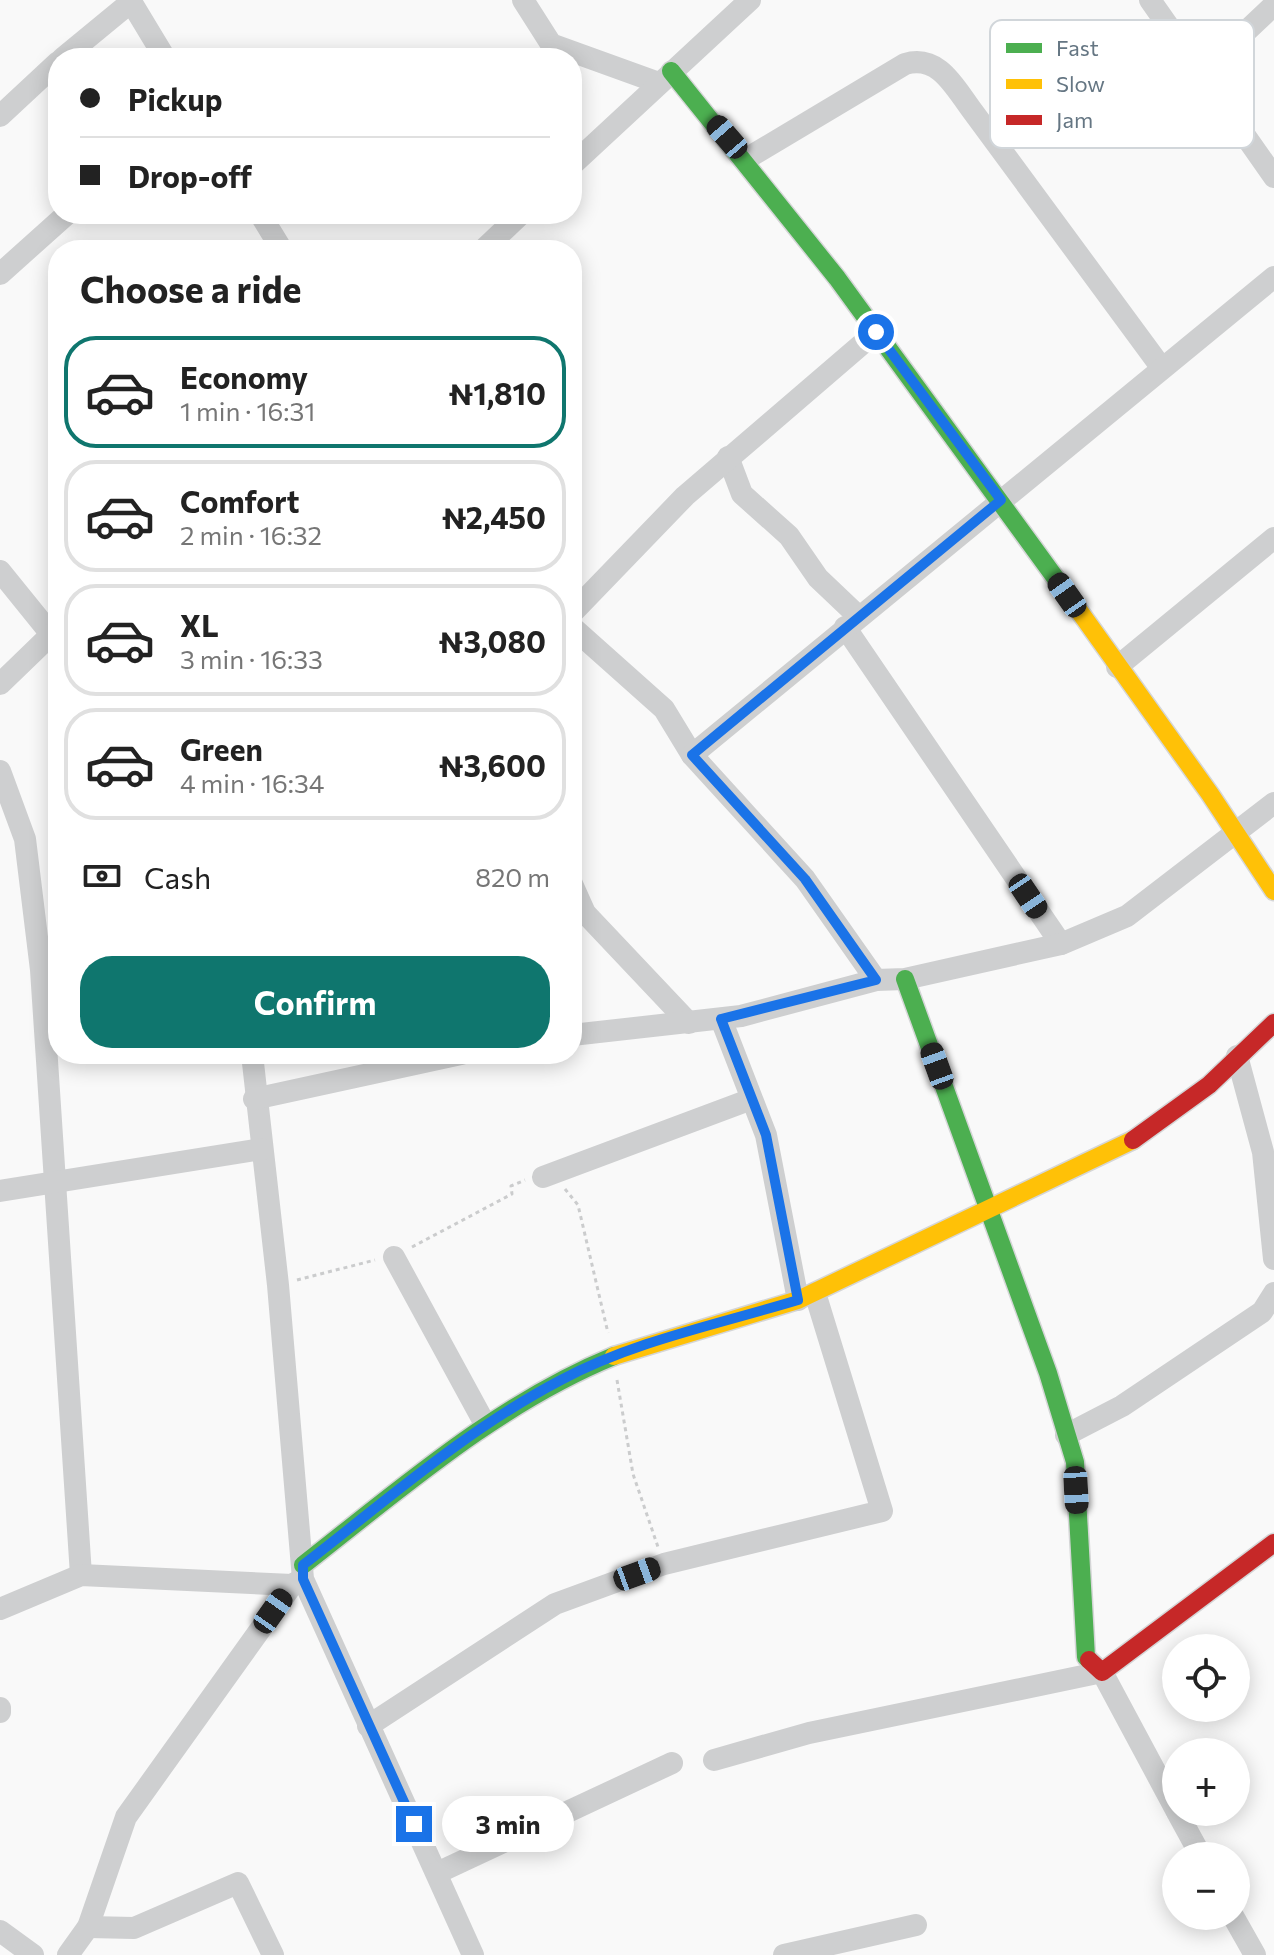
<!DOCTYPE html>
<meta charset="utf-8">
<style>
:root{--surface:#fff;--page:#f2f2f2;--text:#222;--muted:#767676;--line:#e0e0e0;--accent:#0f766e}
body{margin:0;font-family:Commissioner,sans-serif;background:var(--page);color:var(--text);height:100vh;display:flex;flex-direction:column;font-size:30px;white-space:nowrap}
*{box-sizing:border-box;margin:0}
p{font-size:26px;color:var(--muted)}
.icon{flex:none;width:44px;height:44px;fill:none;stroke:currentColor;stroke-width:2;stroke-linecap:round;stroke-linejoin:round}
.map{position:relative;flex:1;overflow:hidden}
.sheet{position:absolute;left:48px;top:240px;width:534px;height:824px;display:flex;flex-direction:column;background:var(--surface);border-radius:32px;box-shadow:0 4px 20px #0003}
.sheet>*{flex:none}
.hud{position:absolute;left:48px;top:48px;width:534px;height:176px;border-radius:32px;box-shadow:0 4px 20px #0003;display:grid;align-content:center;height:176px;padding:0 32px;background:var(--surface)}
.fabs{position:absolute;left:1162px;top:1634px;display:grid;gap:16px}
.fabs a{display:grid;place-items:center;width:88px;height:88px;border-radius:50%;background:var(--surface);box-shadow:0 4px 20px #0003;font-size:40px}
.end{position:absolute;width:36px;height:36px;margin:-18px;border:10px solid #1a73e8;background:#fff;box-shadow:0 0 0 4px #fff}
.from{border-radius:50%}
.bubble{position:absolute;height:56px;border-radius:28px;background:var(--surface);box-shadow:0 4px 20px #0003;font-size:26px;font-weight:700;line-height:56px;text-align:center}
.car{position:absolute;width:24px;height:48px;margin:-24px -12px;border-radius:10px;box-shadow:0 0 6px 2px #0007;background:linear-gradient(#222 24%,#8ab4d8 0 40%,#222 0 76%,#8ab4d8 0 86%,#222 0)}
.hud b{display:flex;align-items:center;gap:28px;height:76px;font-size:30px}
.hud b+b{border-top:2px solid var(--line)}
.hud i{width:20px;height:20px;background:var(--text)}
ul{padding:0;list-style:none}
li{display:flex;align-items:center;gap:24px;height:112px;margin:0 16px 12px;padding:0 16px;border:4px solid var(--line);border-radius:32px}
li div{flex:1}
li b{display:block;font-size:30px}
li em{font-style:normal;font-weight:700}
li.on{border-color:var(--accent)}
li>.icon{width:72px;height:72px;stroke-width:1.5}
h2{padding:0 32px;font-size:36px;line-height:96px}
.pay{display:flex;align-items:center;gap:20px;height:88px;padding:0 32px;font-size:30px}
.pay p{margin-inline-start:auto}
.cta{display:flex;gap:16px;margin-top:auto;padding:16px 32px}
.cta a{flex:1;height:92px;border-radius:32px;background:var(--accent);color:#fff;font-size:32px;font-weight:700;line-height:92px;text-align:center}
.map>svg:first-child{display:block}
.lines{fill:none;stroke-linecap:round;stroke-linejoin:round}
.fast-casing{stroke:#d5d6d7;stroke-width:21}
.slow-casing{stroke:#d5d6d7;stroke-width:21}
.jam-casing{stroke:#d5d6d7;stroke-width:21}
.path{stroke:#cbcccd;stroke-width:3;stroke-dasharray:4 4;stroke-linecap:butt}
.street{stroke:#cecfd0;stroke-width:22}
.fast{stroke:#4caf50;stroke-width:18}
.slow{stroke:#ffc107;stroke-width:18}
.jam{stroke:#c62828;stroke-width:18}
.route{stroke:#1a73e8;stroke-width:10}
.key{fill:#fff;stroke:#d1d6da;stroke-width:2}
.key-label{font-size:22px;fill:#657683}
</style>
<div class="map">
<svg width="1274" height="1955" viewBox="0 0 1274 1955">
<rect width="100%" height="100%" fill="#f9f9f9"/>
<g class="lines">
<g class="fast-casing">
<g id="fast">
<polyline points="671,71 837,278 1062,587"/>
<polyline points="905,979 1048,1373 1075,1462 1086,1657 1089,1660"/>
<path d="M 303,1565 C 402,1488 497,1404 614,1356"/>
</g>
</g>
<g class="slow-casing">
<g id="slow">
<polyline points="1062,587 1210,794 1274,891"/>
<polyline points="614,1356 798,1300 1133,1140"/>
</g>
</g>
<g class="jam-casing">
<g id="jam">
<polyline points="1133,1140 1209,1085 1274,1023"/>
<polyline points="1089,1660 1102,1672 1274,1543"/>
</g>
</g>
<g class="path">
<polyline points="565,1189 578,1205 608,1333"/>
<polyline points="412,1247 512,1194 511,1186 525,1180"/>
<polyline points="297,1280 375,1260"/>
<polyline points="617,1380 633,1474 658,1547"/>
</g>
<g class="street">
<polyline points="130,0 165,58"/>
<polyline points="523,0 551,44 659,83"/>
<polyline points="1150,0 1274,177"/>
<polyline points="63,58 131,2"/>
<polyline points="1203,72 1274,5"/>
<polyline points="0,116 58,62"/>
<path d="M 746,159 L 905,64 C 938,54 954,86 971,109 L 1161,367"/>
<polyline points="572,165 750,0"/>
<polyline points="260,214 282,250"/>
<polyline points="483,250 521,214"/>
<polyline points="0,274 67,214"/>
<polyline points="728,457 742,494 789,536 818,578 858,616"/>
<polyline points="0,571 51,634"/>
<polyline points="572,613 685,496 876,332"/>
<polyline points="572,627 664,709 692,755 805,879 876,980"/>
<polyline points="845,627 1061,944"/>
<polyline points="1117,667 1274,538"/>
<polyline points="0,684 58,628"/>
<polyline points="692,755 1274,277"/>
<polyline points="0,771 25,839 41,970 81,1575"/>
<polyline points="572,884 585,913 689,1023"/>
<polyline points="721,1019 766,1135 798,1300"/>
<polyline points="572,1035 741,1016 876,980 905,979 1061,944 1127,916 1274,803"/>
<polyline points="252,1054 278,1285 303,1579 473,1955"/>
<polyline points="1237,1056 1263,1152 1274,1259"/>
<polyline points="254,1099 461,1054"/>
<polyline points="543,1177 749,1100"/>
<polyline points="0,1191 262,1149"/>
<polyline points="394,1257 485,1424"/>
<polyline points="1066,1435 1122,1406 1262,1312 1274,1293"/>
<polyline points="0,1609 81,1575 292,1585 302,1579"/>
<polyline points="0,1708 0,1712"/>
<polyline points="368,1726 555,1604 664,1564 882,1511 815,1293"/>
<polyline points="714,1760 809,1733 1102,1672 1176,1810"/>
<polyline points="1177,1812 1201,1856"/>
<polyline points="437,1873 672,1763"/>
<polyline points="1233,1916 1255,1955"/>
<polyline points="88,1927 134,1928 238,1883 273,1955"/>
<polyline points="0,1931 33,1955"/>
<polyline points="68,1955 88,1927 126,1817 292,1585"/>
<polyline points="784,1955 916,1925"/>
</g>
<use href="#fast" class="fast"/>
<use href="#slow" class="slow"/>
<use href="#jam" class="jam"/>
</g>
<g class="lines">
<path class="route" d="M 414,1824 L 303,1579 L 303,1565 C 386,1501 467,1429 561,1380 C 634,1341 719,1324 798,1300 L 766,1135 L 721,1019 L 876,980 L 805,879 L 692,755 L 1001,500 L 876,332"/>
</g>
<rect x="990" y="20" width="264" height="128" rx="12" class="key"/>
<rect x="1006" y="43" width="36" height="10" fill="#4caf50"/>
<rect x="1006" y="79" width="36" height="10" fill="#ffc107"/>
<rect x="1006" y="115" width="36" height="10" fill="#c62828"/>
<g class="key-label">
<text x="1056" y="56">Fast</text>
<text x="1056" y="92">Slow</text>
<text x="1056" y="128">Jam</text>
</g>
</svg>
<div class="fabs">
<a><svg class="icon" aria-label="locate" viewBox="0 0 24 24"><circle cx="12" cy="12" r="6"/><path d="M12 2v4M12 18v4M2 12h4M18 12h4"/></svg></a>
<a>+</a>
<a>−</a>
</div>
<i class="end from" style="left:876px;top:332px"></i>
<i class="end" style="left:414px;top:1824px"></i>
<div class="bubble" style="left:442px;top:1796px;width:132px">3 min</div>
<i class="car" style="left:727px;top:137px;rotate:319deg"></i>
<i class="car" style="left:1067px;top:595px;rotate:325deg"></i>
<i class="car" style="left:1028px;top:896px;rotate:146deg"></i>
<i class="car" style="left:937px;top:1066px;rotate:340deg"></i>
<i class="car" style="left:1076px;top:1490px;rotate:177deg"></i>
<i class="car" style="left:637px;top:1574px;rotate:70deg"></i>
<i class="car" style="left:273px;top:1611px;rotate:35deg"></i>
<div class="hud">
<b><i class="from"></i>Pickup</b>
<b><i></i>Drop-off</b>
</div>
<section class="sheet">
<h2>Choose a ride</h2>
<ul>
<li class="on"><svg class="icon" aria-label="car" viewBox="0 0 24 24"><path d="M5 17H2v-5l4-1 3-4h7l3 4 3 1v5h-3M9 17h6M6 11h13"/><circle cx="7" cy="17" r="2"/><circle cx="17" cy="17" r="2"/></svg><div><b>Economy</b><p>1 min · 16:31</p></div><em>₦1,810</em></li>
<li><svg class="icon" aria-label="car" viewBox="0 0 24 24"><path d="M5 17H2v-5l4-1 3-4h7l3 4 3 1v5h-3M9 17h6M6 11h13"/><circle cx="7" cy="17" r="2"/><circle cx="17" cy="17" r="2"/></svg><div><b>Comfort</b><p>2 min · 16:32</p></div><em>₦2,450</em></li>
<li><svg class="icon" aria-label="car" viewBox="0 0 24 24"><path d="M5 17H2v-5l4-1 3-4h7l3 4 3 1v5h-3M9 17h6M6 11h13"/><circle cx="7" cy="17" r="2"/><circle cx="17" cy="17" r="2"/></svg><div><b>XL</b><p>3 min · 16:33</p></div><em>₦3,080</em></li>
<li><svg class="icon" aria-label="car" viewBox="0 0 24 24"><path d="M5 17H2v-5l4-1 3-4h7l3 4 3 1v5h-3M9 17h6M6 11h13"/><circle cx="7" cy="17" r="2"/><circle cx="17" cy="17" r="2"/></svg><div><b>Green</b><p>4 min · 16:34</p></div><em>₦3,600</em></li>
</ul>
<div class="pay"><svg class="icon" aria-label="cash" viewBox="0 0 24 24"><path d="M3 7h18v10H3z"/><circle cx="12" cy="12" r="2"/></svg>Cash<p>820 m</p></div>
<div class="cta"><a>Confirm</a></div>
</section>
</div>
